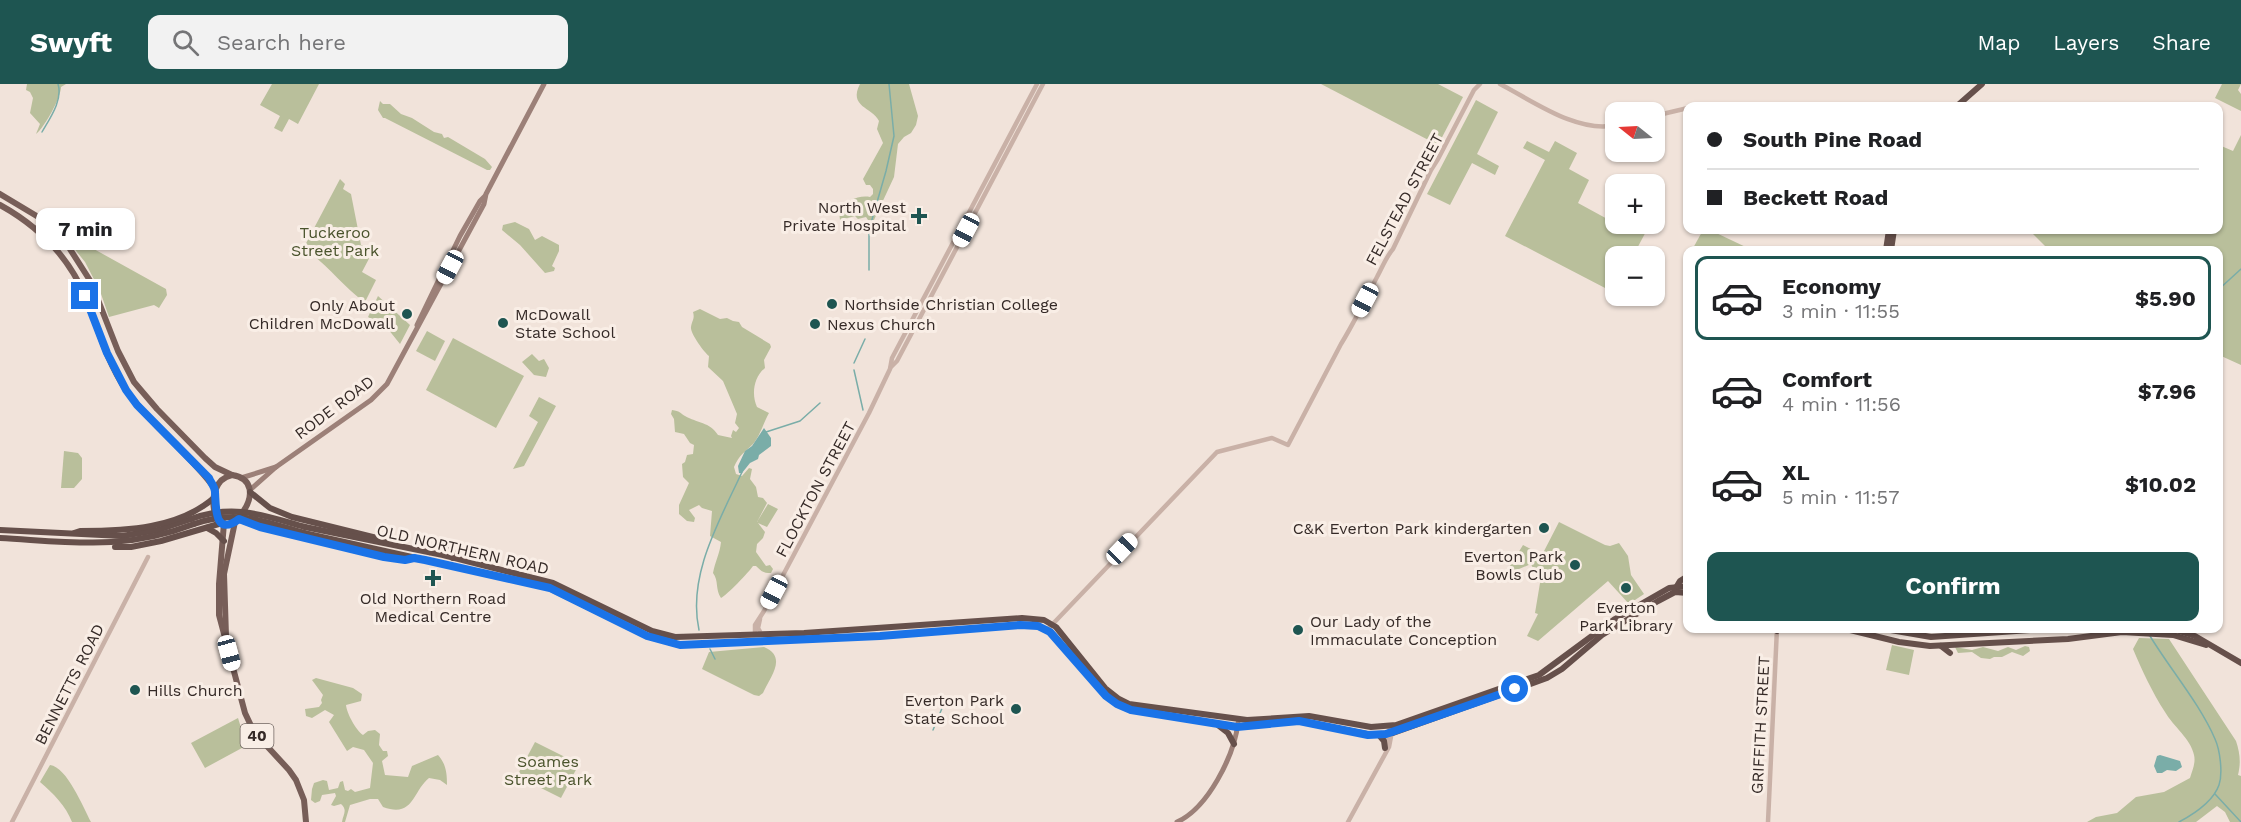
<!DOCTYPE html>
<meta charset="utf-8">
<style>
:root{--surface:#fff;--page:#f2f2f2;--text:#202124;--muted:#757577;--line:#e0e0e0;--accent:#1e5551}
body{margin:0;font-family:"Work Sans",sans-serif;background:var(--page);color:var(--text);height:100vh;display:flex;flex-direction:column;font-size:22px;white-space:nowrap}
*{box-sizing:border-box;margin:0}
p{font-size:20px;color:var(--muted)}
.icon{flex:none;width:33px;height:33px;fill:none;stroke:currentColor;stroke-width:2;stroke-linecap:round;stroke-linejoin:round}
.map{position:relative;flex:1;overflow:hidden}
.sheet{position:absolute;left:1683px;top:162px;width:540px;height:387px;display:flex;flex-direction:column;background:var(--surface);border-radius:12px;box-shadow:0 2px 4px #0004}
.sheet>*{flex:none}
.guide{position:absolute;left:1683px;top:18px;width:540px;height:132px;border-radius:12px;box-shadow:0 2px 4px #0004;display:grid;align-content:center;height:132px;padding:0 24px;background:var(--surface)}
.needle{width:39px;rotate:288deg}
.controls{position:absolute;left:1605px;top:18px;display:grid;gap:12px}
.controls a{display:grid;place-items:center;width:60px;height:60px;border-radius:12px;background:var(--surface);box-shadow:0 2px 4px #0004;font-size:30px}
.end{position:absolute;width:27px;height:27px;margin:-14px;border:8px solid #1a73e8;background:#fff;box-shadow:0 0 0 3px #fff}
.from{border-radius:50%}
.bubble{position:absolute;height:42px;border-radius:12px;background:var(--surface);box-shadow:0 2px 4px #0004;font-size:20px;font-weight:700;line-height:42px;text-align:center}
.car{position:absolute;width:18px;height:36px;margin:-18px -9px;border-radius:8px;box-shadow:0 0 4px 2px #0007;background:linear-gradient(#fff 24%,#345 0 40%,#fff 0 76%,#345 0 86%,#fff 0)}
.guide b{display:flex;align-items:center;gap:21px;height:57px;font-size:22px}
.guide b+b{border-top:2px solid var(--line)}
.guide i{width:15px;height:15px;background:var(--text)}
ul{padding:10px 0 0;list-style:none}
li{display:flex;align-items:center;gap:18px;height:84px;margin:0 12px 9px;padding:0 12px;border:3px solid transparent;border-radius:12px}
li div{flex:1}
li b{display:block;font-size:22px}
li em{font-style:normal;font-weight:700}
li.current{border-color:var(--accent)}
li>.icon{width:54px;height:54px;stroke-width:1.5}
.button{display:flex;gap:12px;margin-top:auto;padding:12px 24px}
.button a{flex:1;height:69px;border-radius:12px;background:var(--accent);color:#fff;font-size:24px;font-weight:700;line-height:69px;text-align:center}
header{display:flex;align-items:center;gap:36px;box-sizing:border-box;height:84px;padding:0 30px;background:var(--accent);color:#fff}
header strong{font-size:28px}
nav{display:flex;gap:33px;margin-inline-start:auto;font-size:21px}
.search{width:420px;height:54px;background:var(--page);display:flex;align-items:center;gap:15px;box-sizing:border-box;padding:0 21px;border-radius:12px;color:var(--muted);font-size:22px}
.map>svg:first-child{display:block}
.green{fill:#b9bf9b}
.water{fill:#7aada8}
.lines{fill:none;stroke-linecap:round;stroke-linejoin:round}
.stream{stroke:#7aada8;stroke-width:1.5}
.tertiary{stroke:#c9b1a7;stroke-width:4.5}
.secondary{stroke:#9c8078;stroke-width:5}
.primary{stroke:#775e58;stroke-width:6}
.trunk{stroke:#66504b;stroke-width:6}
.trunk-bridge{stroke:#66504b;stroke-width:6}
.route{stroke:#1a73e8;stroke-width:8}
.poi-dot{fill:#1e5551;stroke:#f9eee6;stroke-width:2}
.labels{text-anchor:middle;stroke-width:6;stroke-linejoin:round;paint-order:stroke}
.shield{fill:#f9eee6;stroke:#706560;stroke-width:1.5}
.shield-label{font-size:15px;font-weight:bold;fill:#352a27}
.street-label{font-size:16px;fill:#352a27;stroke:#f9eee6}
.poi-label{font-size:16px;fill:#352a27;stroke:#f9eee6;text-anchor:end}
.park-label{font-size:16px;fill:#4a532c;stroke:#f9eee6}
</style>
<header>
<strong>Swyft</strong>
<div class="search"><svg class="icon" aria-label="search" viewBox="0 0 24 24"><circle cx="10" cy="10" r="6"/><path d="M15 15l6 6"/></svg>Search here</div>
<nav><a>Map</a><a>Layers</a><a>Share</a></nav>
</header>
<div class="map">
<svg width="2241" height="738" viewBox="0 0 2241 738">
<rect width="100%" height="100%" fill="#f1e3da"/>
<g class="green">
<path d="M 27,0 L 66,0 L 61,3 C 61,13 45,43 36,50 L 40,40 L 30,29 L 33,14 L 30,8 L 26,6 Z"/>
<polygon points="272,0 319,0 298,40 289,35 282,48 274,44 280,32 260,21"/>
<path d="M 860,0 L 909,0 L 918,32 L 916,41 L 911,49 L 904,53 L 898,60 L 894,93 L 874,136 L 868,136 L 866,133 L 858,135 L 855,132 L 840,136 L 839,127 C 846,117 858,111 870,113 L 873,110 L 873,105 L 870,101 L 866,101 L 863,95 L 883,59 L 877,45 L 879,37 C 872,23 848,23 860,0 Z"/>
<polygon points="1321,0 1438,0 1463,13 1438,61"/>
<polygon points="2222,0 2241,0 2238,6 2241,10 2241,27 2215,14"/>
<polygon points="1476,16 1498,28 1477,70 1499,82 1495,91 1472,79 1450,121 1427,110"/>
<polygon points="380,17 383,20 390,20 401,30 412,34 434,48 442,50 444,54 448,53 485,75 492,83 490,86 487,86 385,34 383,34 378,26"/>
<polygon points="2241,51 2241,281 2219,271 2218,166 2049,166 2029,146 2218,146 2219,61 2233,67"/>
<polygon points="1527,57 1549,68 1555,57 1577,69 1569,85 1589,96 1578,119 1611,137 1615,130 1616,140 1650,140 1633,172 1616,172 1615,188 1607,205 1505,152 1545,76 1523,64"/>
<path d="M 340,95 L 345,100 L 343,105 L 351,110 L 361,161 L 373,167 L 362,188 L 376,196 L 365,218 C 342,203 327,178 303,165 Z"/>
<polygon points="53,138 72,149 69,154 74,157 83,159 166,205 167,211 159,224 154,221 109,233 100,207 85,178"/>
<polygon points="515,138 529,145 535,156 542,152 559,161 559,167 552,182 555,184 554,187 545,189 520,161 502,146 503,141"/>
<polygon points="1703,146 1710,146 1752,166 1692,166"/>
<polygon points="378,212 410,241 400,260 388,245 368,233"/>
<path d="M 700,225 L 720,235 L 727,234 L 733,237 L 739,238 L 742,243 L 770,260 L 771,263 L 764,276 L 765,284 C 754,293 751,310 757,323 L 769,329 C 764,338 759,354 753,360 C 745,368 739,371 734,383 L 736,390 L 742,392 L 749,384 L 752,385 L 750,395 L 756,403 L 758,413 L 763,414 L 767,419 L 757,438 L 768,420 L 778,425 L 767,443 L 758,439 L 765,448 L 763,454 L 757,460 L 756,468 L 766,482 L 770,481 L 773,485 L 771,489 C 763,489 761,487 756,482 L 753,482 C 749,488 727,511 721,514 C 715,505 719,497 713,489 C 715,478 720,469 721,458 L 710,452 L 712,427 L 702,424 L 699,421 L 689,426 L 695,434 L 694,438 L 687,437 L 679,430 L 679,421 L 689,399 L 683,393 L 682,380 L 685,378 L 687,371 L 693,370 L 694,361 L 690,359 L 684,350 L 675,348 L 674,335 L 671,330 L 672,326 C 680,327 680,329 685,332 C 697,339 710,338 718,351 L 732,354 L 731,352 L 733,346 L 736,348 L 739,344 L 735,339 L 737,330 L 723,297 L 708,283 L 709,272 C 704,268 690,249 691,243 C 692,236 695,235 693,228 Z"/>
<polygon points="427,247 445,257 435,277 416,267"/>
<polygon points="453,254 524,292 496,344 426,306"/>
<polygon points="532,270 539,277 544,275 549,284 546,293 534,291 522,278"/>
<polygon points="539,313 556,322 524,382 513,385 538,338 529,332"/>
<polygon points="64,367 78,369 82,374 82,395 74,404 61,404"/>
<polygon points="1559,438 1605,461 1610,462 1619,459 1628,472 1631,491 1644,510 1629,520 1608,497 1538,557 1527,552 1538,530 1535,529 1540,499 1531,480 1512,488 1510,482 1523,461 1542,471"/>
<path d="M 2139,554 L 2169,555 L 2236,657 C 2240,669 2241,679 2238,691 L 2241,692 L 2241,738 L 2230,738 L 2225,728 L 2217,722 L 2196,738 L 2087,738 L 2096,733 L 2117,729 L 2136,713 L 2164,708 L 2190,694 C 2192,687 2196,679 2194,671 C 2191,655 2173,642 2165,628 C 2152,608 2142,586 2133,565 Z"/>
<polygon points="1892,561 1914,566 1909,591 1886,586"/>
<polygon points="2025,562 2029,563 2030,567 2023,572 2012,568 2002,573 1994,573 1990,575 1981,574 1972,568 1958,569 1955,563 1972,566 1983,563 1998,567 2008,563 2016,566"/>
<path d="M 764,563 C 788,573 770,593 763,609 L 759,612 L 754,611 L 702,585 L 709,568 Z"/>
<path d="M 316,594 L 353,604 L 362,610 L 361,617 L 346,621 C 347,630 356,646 363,651 L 368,647 L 375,646 L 380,650 L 379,661 L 383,667 L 387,667 L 388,672 L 382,677 L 385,691 L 408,693 L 412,682 L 438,671 C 446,680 447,689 447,701 L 440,696 L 429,694 C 412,708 414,734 383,723 L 378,715 L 370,715 L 350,721 L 345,738 L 342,738 C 343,731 348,726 341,720 L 334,722 L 331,721 L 336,712 L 335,709 L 322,711 L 320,717 L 315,719 L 311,716 L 312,705 L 314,699 L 323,696 L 327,697 L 329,706 L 338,704 L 340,698 L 343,697 L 345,706 L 348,707 L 351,705 L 355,708 L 370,704 L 373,679 L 364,666 L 353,663 L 347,667 L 329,638 L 334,631 L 325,626 L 312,634 L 306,632 L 305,625 L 319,623 L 322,619 L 321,616 L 323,611 L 312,596 Z"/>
<polygon points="238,634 242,647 253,658 205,684 191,659"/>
<polygon points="535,658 579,680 561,714 517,692"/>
<path d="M 50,681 C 67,683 83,723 91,738 L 72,738 C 66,722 53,709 40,698 Z"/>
</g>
<g class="water">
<polygon points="764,344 771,354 771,362 759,371 758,375 750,379 742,389 739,389 738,382 745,367 752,362"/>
<polygon points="2160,671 2180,677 2182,683 2176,687 2167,686 2162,689 2157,689 2154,682 2157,672"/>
</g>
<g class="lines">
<g class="stream">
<path d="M 42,48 C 50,34 63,16 58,0"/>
<polyline points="869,186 869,146 886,87 894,52 889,0"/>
<polyline points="2218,206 2241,185"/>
<polyline points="854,279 865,255"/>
<polyline points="854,286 863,326"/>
<polyline points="766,348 800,337 820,319"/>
<path d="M 699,546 C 687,491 720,436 742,388"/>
<path d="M 2150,552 C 2170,585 2200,620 2215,655 C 2220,666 2223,689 2219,701 C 2213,718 2194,730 2179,738"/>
<polyline points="710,565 715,575"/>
<polyline points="933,646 945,617"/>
<polyline points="2215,710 2241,738"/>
</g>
<g class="tertiary">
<path d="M 1500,0 C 1533,17 1578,50 1616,41"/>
<polyline points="1694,22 1709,22"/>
<polyline points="1654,32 1688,24"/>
<polyline points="891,283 897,277 1043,0"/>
<polyline points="760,535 758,544 762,551"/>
<path d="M 1047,546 L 1217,368 L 1272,354 L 1288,361 L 1341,260 C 1354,239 1365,216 1377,193 C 1382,184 1386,173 1393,165 L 1431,86 L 1438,75 L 1474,6 L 1480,0"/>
<polyline points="755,551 755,541 764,527 869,329 890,285 892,274 1037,0"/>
<polyline points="1385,664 1389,646"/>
<polyline points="12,738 148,473"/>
<polyline points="1348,738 1389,663 1393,642"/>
<polyline points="1768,738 1777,544"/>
</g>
<g class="secondary">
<polyline points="417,241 460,152 480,117 485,112"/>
<polyline points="241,394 276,383"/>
<polyline points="250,406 276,383 371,316 387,300 484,120 486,110 544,0"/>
<path d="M 1177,738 C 1208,724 1234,672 1238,639"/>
</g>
<g class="primary">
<polyline points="0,110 40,134 68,162 91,198 118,267 134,298 157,325 205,374 215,383 232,391"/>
<path d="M 0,121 C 38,142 69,173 86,214 C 98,245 107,278 126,306 C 152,343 189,369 215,405"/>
<path d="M 232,391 C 277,398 224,466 215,430 C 211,415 214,395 232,391 Z"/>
<polyline points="224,439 219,500 219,531 245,629 254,648 289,686 296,696 304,716 306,738"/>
<polyline points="226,552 224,490 235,438"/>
</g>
<g class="trunk">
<polyline points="1957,22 1982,0"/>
<polyline points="1886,166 1889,146"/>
<polyline points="1891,166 1894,146"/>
<polyline points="250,408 270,424 292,433 401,460"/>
<polyline points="240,436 260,443 384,473 405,476 410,475"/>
<polyline points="305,443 443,471 553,499 652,547 675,553 804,549 1022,534 1044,536 1056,543 1105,604 1119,615 1129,620 1247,636 1309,632 1371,643 1396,641 1539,591 1615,535 1669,504 1688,502"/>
<polyline points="207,444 216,449 224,457"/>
<polyline points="0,446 122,452 158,446 191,435"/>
<path d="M 74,449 L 80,447 C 126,447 179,445 215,413"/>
<path d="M 304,449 L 547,503 L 647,552 L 680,561 L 880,552 L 1020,541 C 1035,540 1045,543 1056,554 L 1106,612 L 1117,620 L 1131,626 L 1237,643 L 1299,637 L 1372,651 L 1393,649 L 1547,594 L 1562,585 L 1602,551 L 1658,517 L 1675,508 L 1688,509"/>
<path d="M 0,454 C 72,458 124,467 194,440"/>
<polyline points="115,463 131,463 161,457 222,439"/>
<path d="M 430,468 C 437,464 446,461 453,468 L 453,474"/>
<polyline points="1677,502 1680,497 1688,492"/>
<polyline points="1842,544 1899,558 1930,562 2068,555 2122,548 2173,551 2206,561"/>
<polyline points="1879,544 1931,553 2060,544"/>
<polyline points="2169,544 2195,552 2241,579"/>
<polyline points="1777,547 1779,544"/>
<polyline points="1941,562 1950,569"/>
<polyline points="1219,642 1228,649 1234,660"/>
<polyline points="1379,651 1384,657 1385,664"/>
</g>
<g class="trunk-bridge">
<path d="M 191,435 C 234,419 265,432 305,443"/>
<path d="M 194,440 C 238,425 262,437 304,449"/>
</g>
</g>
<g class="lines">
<path class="route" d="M 85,212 L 107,269 L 126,306 L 137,321 L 209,394 C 211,399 215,403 215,408 C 216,422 214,454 239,435 L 260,443 L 384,473 L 405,476 L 414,474 L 425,476 L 550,504 L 647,552 L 680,561 L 880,552 L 1020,541 L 1038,542 L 1050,548 L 1106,612 L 1117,620 L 1131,626 L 1237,643 L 1299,637 L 1368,651 L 1386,650 L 1515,605"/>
</g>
<g class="poi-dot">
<path d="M916 123h6v6h6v6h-6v6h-6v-6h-6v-6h6z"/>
<circle cx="832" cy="220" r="6"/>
<circle cx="407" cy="230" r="6"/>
<circle cx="503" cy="239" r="6"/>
<circle cx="815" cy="240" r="6"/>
<circle cx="1544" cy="444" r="6"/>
<circle cx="1575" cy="481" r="6"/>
<path d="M430 485h6v6h6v6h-6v6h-6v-6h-6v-6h6z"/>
<circle cx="1626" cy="504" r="6"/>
<circle cx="1298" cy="546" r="6"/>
<circle cx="135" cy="606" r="6"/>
<circle cx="1016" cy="625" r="6"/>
</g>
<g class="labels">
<rect class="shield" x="240.5" y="640" width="33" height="24" rx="4.5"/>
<g class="shield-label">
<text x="257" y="657">40</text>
</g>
<g class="street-label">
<text transform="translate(1404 115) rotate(-62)" y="6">FELSTEAD STREET</text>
<text transform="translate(334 323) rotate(-37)" y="6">RODE ROAD</text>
<text transform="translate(815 405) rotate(-62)" y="6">FLOCKTON STREET</text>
<text transform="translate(463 465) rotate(13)" y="6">OLD NORTHERN ROAD</text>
<text transform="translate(69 600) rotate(-63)" y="6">BENNETTS ROAD</text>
<text transform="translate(1760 641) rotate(-87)" y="6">GRIFFITH STREET</text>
</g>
<g class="poi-label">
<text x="906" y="129">North West<tspan x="906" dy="18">Private Hospital</tspan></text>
<text x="844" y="226" text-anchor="start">Northside Christian College</text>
<text x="395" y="227">Only About<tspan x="395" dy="18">Children McDowall</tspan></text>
<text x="515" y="236" text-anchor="start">McDowall<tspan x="515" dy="18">State School</tspan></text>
<text x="827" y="246" text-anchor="start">Nexus Church</text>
<text x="1532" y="450">C&amp;K Everton Park kindergarten</text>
<text x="1563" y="478">Everton Park<tspan x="1563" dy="18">Bowls Club</tspan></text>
<text x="433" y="520" text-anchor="middle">Old Northern Road<tspan x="433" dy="18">Medical Centre</tspan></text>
<text x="1626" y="529" text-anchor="middle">Everton<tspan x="1626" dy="18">Park Library</tspan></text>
<text x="1310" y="543" text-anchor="start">Our Lady of the<tspan x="1310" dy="18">Immaculate Conception</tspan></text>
<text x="147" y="612" text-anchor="start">Hills Church</text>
<text x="1004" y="622">Everton Park<tspan x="1004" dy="18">State School</tspan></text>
</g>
<g class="park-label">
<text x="335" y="154">Tuckeroo<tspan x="335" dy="18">Street Park</tspan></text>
<text x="548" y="683">Soames<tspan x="548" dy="18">Street Park</tspan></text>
</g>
</g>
</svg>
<div class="controls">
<a><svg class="needle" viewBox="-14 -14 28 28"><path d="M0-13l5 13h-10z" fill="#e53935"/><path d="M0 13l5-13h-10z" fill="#757577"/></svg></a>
<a>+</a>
<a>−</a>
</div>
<i class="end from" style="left:1515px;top:605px"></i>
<i class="end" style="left:85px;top:212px"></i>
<div class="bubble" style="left:36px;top:124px;width:99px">7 min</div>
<i class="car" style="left:966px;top:146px;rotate:208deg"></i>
<i class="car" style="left:450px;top:183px;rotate:208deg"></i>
<i class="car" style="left:1365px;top:216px;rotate:208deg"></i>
<i class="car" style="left:1122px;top:465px;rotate:44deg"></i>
<i class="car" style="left:774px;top:508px;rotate:208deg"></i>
<i class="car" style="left:229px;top:569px;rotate:165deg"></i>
<div class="guide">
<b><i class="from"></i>South Pine Road</b>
<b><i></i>Beckett Road</b>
</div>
<section class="sheet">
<ul>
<li class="current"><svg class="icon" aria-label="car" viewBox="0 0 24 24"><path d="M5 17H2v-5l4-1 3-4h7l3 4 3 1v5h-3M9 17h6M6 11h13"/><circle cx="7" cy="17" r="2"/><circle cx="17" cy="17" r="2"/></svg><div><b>Economy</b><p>3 min · 11:55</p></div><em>$5.90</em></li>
<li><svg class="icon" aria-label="car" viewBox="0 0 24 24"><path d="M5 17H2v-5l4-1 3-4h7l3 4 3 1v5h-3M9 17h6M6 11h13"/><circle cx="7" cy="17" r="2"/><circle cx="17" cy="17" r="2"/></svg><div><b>Comfort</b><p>4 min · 11:56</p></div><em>$7.96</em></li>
<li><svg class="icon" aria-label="car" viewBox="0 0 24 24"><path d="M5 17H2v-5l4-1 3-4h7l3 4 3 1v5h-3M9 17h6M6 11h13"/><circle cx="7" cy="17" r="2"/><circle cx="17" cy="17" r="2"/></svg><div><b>XL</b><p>5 min · 11:57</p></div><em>$10.02</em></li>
</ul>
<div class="button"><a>Confirm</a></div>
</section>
</div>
